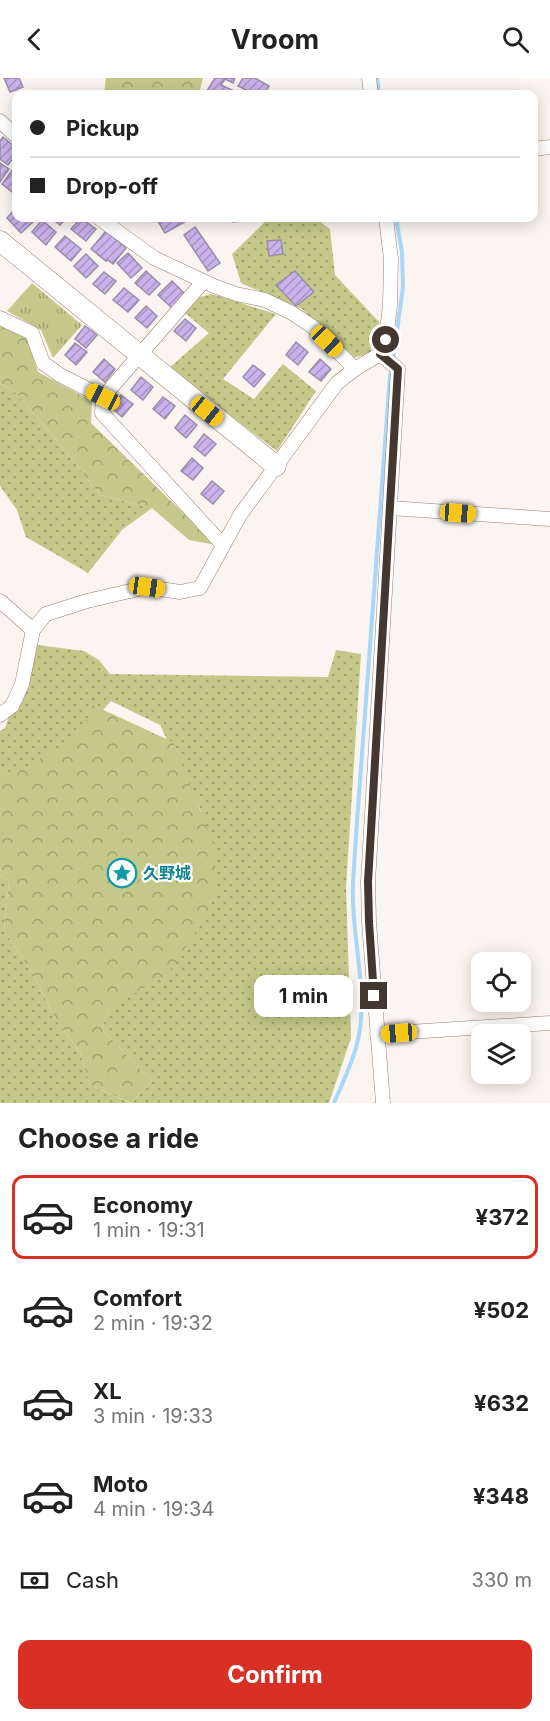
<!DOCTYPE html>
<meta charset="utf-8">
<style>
:root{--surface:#fff;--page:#f6f6f6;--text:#222;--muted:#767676;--line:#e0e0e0;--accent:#d93025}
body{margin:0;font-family:Inter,"Noto Sans JP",sans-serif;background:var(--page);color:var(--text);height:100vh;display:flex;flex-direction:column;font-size:22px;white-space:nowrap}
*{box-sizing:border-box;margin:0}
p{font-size:20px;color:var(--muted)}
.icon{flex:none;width:33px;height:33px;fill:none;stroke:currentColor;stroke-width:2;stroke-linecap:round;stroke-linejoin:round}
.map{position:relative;height:1025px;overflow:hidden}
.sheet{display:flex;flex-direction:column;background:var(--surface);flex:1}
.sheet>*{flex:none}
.banner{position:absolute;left:12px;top:12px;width:526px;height:132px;border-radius:12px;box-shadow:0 3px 15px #0003;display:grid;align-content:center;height:132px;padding:0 18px;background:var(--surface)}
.tools{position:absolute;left:471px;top:874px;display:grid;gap:12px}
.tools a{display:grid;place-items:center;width:60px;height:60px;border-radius:12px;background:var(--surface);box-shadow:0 3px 15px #0003;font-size:30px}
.end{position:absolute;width:27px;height:27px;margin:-14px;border:8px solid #443730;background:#fff;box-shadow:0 0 0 3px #fff}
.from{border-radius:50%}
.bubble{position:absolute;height:42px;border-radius:12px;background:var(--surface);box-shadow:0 3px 15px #0003;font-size:20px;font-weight:700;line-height:42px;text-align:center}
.car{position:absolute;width:18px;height:36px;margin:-18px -9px;border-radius:8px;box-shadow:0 0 4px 2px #0007;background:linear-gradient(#f5c518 24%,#345 0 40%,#f5c518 0 76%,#345 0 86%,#f5c518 0)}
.banner b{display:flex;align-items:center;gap:21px;height:57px;font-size:22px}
.banner b+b{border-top:2px solid var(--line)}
.banner i{width:15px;height:15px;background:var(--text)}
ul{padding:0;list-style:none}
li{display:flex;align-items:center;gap:18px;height:84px;margin:0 12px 9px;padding:0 6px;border:3px solid transparent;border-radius:12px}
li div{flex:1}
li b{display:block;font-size:22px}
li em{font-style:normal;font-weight:700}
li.current{border-color:var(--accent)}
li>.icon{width:54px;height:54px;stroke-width:1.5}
h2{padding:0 18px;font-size:27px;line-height:72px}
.pay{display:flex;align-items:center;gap:15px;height:66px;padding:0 18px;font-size:22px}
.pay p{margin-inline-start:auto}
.action{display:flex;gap:12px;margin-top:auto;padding:12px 18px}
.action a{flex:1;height:69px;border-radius:12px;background:var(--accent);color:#fff;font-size:24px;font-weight:700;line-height:69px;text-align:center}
header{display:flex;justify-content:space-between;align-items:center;height:78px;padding:0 18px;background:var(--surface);font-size:27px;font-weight:700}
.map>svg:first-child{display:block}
.grass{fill:url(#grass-dots)}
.forest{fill:url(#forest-crowns)}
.park{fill:url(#park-tufts)}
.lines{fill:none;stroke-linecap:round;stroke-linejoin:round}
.stream{stroke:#a8d7f9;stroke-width:4}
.building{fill:url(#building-hatch);stroke:#998da9;stroke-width:1.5}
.street-casing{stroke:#9b7f6e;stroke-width:15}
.secondary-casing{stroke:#9b7f6e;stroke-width:21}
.street{stroke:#fff;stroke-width:14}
.secondary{stroke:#fff;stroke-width:20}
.route{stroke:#443730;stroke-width:8}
.labels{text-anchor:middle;stroke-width:4.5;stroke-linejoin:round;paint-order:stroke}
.culture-label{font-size:16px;font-weight:bold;fill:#0d838f;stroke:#fff;text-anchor:start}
</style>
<header><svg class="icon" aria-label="back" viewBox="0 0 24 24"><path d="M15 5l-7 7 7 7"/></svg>Vroom<svg class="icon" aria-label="search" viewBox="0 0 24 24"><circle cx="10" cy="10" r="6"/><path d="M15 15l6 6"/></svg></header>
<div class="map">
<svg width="550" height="1025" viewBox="0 0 550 1025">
<defs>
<pattern id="grass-dots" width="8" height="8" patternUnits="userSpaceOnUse" patternTransform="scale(1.5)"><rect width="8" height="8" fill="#c4c989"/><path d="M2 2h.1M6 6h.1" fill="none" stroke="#a1a470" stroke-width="1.8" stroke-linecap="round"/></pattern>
<pattern id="forest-crowns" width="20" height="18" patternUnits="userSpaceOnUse" patternTransform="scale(1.5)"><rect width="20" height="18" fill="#c4c989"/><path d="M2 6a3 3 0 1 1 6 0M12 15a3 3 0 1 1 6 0" fill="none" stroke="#a1a470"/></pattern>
<pattern id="park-tufts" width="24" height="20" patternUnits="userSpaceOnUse" patternTransform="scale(1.5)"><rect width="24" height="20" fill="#c4c989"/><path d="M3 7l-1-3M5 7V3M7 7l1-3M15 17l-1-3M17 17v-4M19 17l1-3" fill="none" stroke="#a1a470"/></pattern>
<pattern id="building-hatch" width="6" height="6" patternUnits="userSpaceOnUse" patternTransform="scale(1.5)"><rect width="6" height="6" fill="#ccb2ed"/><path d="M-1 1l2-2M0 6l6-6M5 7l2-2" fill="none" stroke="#a792c0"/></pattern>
</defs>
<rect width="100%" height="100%" fill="#fbf5f1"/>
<g class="grass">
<polygon points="269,140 315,140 330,151 335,197 380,245 370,276 352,280 302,231 241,205 232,176"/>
<polygon points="212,216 276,236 223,301 254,321 283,286 316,313 277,373 168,291 209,255 185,235 200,219"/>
<polygon points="0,305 15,314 54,359 100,417 152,430 122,452 88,495 26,459 17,432 0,408"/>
<polygon points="30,566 84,573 99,582 110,596 328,599 336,572 361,576 346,809 351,960 329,1025 131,1025 152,1003 102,952 108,929 167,897 201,733 160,647 111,623 82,656 16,696 0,692 0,653 5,650 24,596"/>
<polygon points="0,797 9,802 4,853 32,894 55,940 80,975 90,1007 130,1025 0,1025"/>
</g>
<g class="forest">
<polygon points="106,0 203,0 199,16 104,16"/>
<polygon points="0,247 27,261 38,294 92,323 91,345 216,467 189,462 152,430 100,417 54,359 15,314 0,305"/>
<polygon points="93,627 173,664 216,772 214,814 194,857 167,897 108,930 102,952 152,1003 131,1025 90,1007 80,975 55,940 32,894 4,853 9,802 0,797 0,692 16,695 81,656"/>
</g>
<polygon class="park" points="32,205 82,247 53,280 41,252 7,233"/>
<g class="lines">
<g class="stream">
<polyline points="377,0 379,16"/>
<polyline points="393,282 403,209 402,174 396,140"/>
<path d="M 334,1025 C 342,1006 352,986 357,966 C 370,916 350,855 353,804 C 364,635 377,466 390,298 L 392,289"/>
</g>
</g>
<g class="building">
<polygon points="4,0 19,0 23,9 10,14"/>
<polygon points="215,0 235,0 233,5 225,1 221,7 232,12 229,16 205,16"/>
<polygon points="243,0 255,0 269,8 264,16 254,16 238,8"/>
<polygon points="3,59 16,70 16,76 8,87 0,81 0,63"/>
<polygon points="0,85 9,91 0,104"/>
<polygon points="13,91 16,94 16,117 2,106"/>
<polygon points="16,130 16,140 32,140 35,142 21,155 7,140"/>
<polygon points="51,140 67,140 60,147"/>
<polygon points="81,140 96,151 86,163 71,151"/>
<polygon points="156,140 187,140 188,142 165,155"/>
<polygon points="232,140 262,140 263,141 233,144"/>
<polygon points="42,142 56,154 46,167 32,154"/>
<polygon points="195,149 220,185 208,193 184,157"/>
<polygon points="106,153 126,170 113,186 108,182 106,183 91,171"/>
<polygon points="65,158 81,171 71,183 55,169"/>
<polygon points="281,162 283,176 269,178 267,163"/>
<polygon points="128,175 142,190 131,200 117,185"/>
<polygon points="86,176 98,188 86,200 74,188"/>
<polygon points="146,193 160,206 149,217 135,205"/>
<polygon points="295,193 314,214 296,228 276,207"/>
<polygon points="104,194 116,203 105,216 93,206"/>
<polygon points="172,203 185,216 172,230 158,217"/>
<polygon points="124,210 139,222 128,234 113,222"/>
<polygon points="146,228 157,238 147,250 135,240"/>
<polygon points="185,241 196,250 186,263 174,253"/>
<polygon points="85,248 97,257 86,270 75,261"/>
<polygon points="296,264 308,274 298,287 286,277"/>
<polygon points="75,265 87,274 76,287 65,277"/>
<polygon points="104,281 115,291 105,304 93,294"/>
<polygon points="320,281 331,291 321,303 309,294"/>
<polygon points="253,287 265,296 254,309 243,299"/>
<polygon points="141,299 153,309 143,322 131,312"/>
<polygon points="121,317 133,326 122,339 111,329"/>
<polygon points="163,319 175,328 165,341 153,331"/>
<polygon points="185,337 197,347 186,360 175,350"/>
<polygon points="204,356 216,366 205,378 194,369"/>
<polygon points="192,380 203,390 193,402 181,393"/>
<polygon points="212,403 224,413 213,426 201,416"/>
</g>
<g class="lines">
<g class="street-casing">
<g id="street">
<polyline points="369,0 371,16"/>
<polyline points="0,43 16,58"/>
<polyline points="534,71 550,69"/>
<polyline points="99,140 154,180 214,208 236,216 265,222 292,235 313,249 355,291"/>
<polyline points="203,204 103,319 102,335 223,467"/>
<polyline points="0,240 32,255 43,285 60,297 103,319"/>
<polyline points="380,276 398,291 368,804 369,844 383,1025"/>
<polyline points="390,430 550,441"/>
<polyline points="0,523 33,552"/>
<polyline points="0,637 12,628 22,606 33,552 46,536 87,523 147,509 180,514 200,510 240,437 337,305 355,291 380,276 386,262 390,227 391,181 386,140"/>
<polyline points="377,956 550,945"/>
</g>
</g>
<g class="secondary-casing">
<polyline id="secondary" points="0,163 276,388"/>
</g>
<use href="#street" class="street"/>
<use href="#secondary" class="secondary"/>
</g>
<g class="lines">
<polyline class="route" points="374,918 369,844 368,804 398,291 380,276 386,262"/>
</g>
<defs>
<g id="sight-ring" transform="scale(1.5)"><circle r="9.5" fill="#fff" stroke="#0f9aa8" stroke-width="1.5"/><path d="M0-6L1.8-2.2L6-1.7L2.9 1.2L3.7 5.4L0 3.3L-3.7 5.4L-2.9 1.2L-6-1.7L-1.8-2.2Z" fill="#0f9aa8"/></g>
</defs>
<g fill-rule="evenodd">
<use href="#sight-ring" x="122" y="795"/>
</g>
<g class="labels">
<g class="culture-label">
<text x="143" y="801">久野城</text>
</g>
</g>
</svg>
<div class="tools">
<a><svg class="icon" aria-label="locate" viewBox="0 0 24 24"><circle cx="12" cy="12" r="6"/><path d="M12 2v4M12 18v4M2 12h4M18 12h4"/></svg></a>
<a><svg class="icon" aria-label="layers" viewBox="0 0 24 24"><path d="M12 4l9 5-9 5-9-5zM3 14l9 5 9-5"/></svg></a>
</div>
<i class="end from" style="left:386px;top:262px"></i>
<i class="end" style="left:374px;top:918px"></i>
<div class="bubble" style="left:254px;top:897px;width:99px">1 min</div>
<i class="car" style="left:327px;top:263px;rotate:134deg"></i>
<i class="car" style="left:103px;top:319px;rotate:297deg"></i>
<i class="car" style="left:207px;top:333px;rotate:129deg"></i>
<i class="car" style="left:458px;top:435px;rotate:94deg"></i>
<i class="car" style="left:147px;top:509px;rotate:98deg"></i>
<i class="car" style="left:399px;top:955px;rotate:266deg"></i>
<div class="banner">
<b><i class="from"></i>Pickup</b>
<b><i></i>Drop-off</b>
</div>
</div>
<section class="sheet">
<h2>Choose a ride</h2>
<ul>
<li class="current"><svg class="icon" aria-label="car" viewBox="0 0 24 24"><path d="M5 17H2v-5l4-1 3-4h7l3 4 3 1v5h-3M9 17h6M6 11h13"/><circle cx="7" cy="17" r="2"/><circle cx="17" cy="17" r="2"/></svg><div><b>Economy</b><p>1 min · 19:31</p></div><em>¥372</em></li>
<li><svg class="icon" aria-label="car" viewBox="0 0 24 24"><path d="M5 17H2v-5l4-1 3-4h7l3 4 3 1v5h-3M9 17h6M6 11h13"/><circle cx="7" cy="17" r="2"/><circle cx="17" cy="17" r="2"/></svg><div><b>Comfort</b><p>2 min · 19:32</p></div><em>¥502</em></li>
<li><svg class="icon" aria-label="car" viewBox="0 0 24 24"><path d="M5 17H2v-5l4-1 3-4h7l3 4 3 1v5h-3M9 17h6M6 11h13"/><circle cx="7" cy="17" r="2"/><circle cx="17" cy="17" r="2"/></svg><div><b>XL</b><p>3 min · 19:33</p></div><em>¥632</em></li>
<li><svg class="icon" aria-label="car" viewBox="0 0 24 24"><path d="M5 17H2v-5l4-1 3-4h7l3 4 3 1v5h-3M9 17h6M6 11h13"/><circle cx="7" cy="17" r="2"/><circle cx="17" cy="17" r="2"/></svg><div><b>Moto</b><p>4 min · 19:34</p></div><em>¥348</em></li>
</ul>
<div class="pay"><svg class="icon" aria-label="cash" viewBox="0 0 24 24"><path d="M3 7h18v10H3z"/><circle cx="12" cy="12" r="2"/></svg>Cash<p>330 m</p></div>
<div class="action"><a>Confirm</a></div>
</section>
